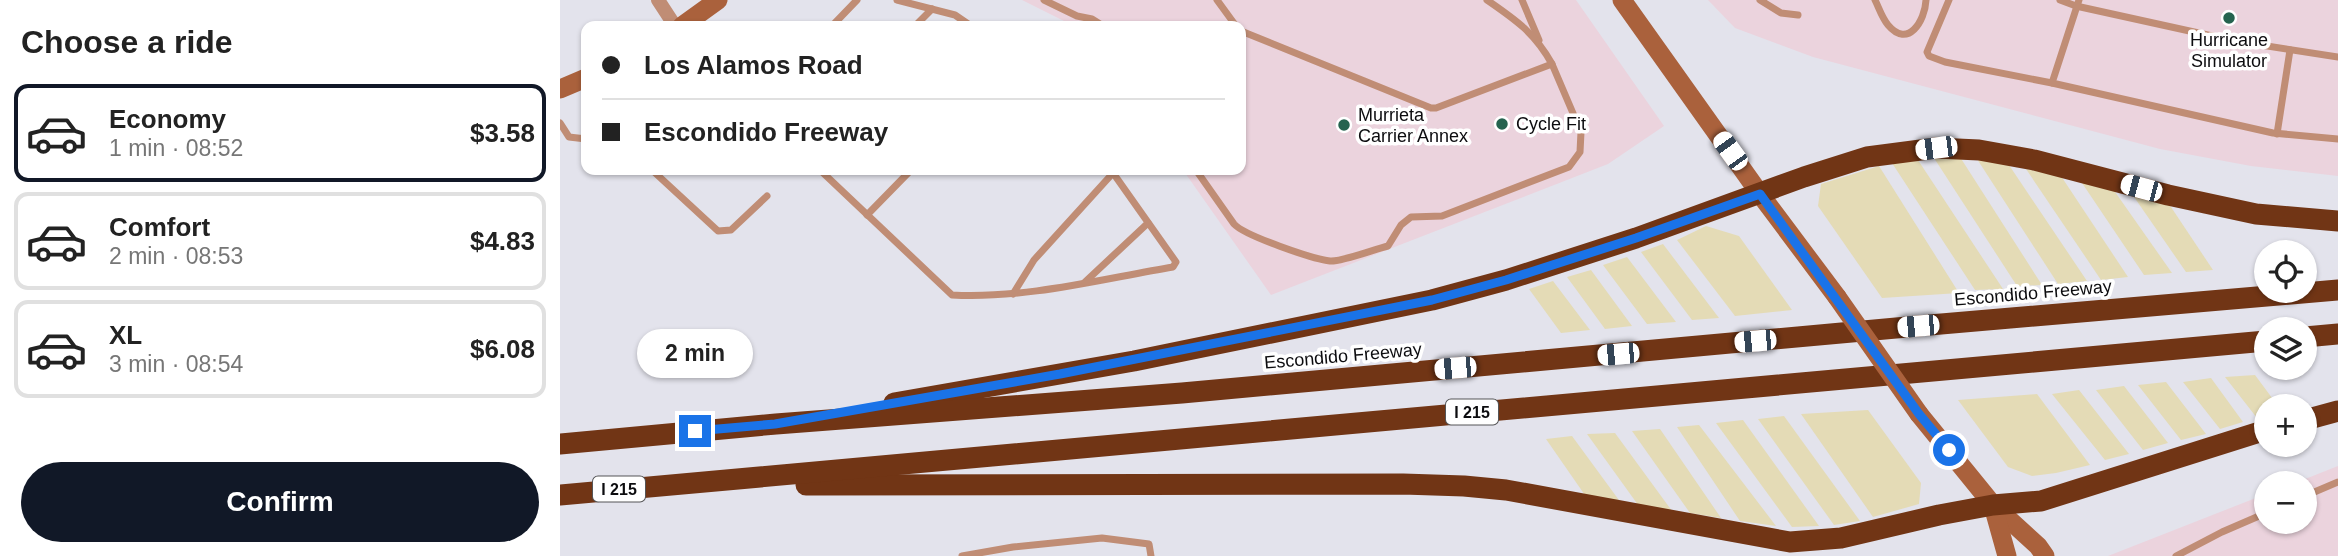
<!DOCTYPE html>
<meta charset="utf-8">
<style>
:root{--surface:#fff;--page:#f6f6f6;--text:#222;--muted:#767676;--line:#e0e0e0;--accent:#111827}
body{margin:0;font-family:Arial,sans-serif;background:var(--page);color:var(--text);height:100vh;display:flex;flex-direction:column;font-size:26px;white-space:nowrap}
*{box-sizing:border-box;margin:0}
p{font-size:23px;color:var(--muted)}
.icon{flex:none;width:38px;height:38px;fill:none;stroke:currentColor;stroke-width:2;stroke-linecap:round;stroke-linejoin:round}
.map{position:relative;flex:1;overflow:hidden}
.sheet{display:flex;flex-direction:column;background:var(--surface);width:560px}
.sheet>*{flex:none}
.banner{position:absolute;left:21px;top:21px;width:665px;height:154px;border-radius:14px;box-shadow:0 2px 5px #0004;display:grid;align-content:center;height:154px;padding:0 21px;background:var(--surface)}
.tools{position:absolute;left:1694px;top:240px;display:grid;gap:14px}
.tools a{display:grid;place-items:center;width:63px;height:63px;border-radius:50%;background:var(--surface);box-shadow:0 2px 5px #0004;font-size:35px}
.end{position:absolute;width:32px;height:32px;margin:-16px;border:9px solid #1a73e8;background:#fff;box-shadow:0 0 0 4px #fff}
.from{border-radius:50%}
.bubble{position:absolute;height:49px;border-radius:24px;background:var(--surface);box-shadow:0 2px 5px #0004;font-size:23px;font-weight:800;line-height:49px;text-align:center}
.car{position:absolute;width:21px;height:42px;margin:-21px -10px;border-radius:9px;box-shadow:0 0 5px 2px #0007;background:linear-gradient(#fff 24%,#345 0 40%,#fff 0 76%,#345 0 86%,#fff 0)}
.banner b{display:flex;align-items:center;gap:24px;height:66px;font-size:26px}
.banner b+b{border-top:2px solid var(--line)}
.banner i{width:18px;height:18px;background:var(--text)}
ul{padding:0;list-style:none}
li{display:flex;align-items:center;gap:21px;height:98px;margin:0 14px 10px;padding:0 7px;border:4px solid var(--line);border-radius:14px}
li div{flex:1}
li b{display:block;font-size:26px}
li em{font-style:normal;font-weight:800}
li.current{border-color:var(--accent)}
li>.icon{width:63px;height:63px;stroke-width:1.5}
h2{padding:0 21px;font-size:32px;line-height:84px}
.cta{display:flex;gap:14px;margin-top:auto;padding:14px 21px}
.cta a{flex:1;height:80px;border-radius:42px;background:var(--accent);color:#fff;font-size:28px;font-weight:800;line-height:80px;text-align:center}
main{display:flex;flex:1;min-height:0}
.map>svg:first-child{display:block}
.commercial{fill:#ebd3dd}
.sand{fill:#e4dbb6}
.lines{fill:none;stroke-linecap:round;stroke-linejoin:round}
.service{stroke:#c08d75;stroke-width:7}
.minor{stroke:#c08d75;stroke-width:14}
.secondary{stroke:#aa613c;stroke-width:19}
.motorway{stroke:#713515;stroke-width:21}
.secondary-bridge{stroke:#aa613c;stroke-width:19}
.route{stroke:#1a73e8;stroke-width:9}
.poi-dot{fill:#25634f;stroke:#fff;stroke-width:2.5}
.labels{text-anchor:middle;stroke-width:7;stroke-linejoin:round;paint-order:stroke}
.shield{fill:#fff;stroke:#555557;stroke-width:2}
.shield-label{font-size:16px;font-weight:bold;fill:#0c0c0f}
.poi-label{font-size:18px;fill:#0c0c0f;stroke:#fff;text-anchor:start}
.street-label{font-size:18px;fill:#0c0c0f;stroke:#fff}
</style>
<main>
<section class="sheet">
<h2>Choose a ride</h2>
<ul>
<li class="current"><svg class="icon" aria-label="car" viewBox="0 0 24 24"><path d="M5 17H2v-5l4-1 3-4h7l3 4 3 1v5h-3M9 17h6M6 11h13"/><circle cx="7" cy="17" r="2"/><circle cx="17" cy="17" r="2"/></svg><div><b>Economy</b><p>1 min · 08:52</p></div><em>$3.58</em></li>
<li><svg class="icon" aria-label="car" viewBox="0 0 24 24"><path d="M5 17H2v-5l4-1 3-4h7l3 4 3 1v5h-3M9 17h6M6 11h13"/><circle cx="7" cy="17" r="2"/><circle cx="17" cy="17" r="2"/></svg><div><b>Comfort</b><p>2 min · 08:53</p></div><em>$4.83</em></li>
<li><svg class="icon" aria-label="car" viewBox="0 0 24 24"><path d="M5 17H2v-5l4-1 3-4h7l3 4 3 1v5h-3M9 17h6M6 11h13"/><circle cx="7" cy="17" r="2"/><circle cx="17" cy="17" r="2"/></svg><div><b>XL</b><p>3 min · 08:54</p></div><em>$6.08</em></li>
</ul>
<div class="cta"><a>Confirm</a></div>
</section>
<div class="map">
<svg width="1778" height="556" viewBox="0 0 1778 556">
<rect width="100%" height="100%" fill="#e3e3ec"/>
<g class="commercial">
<polygon points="462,0 1016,0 1104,126 1048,164 711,295 623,170 681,170 681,26 514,26"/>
<polygon points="1148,0 1778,0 1778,176 1691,166 1600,149 1253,57 1175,28"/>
<polygon points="1778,466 1778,556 1548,556 1706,494 1706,522 1745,522 1745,483 1735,483"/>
</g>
<g class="sand">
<polygon points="1400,157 1482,285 1457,286 1374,158"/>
<polygon points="1417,159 1449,165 1527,281 1498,284"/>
<polygon points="1358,160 1443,289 1415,290 1332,163"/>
<polygon points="1319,166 1399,293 1322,298 1258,206 1261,184"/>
<polygon points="1466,169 1501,176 1568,277 1541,280"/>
<polygon points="1520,180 1553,189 1612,273 1584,275"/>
<polygon points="1572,194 1607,201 1653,270 1626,272"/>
<polygon points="1146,226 1179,236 1232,310 1175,316 1117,240"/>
<polygon points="1103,244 1159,318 1132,320 1081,252"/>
<polygon points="1067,257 1116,322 1087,324 1043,265"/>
<polygon points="1031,270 1072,326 1045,329 1007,277"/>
<polygon points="993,281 1030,330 1001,333 969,289"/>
<polygon points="1695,375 1718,406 1706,406 1706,416 1697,418 1665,377"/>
<polygon points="1651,378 1683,422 1660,429 1623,382"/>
<polygon points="1606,382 1646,434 1621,440 1578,385"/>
<polygon points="1564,386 1608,443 1583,450 1536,390"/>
<polygon points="1519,390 1569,454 1545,460 1492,394"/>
<polygon points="1477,394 1530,465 1496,473 1472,476 1448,467 1398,400"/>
<polygon points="1308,410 1361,483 1359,504 1313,517 1241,414"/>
<polygon points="1224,416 1300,521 1274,525 1198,419"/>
<polygon points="1183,420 1259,526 1232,527 1156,423"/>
<polygon points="1139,425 1216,526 1180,521 1117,427"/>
<polygon points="1100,429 1161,518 1130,513 1072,431"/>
<polygon points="1055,433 1112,511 1081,509 1027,434"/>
<polygon points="1012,436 1064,507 1029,501 986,439"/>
</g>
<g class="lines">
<g class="service">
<polyline points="337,0 395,15 411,26"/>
<polyline points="484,0 517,16 532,19 543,26"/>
<polyline points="657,0 676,26"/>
<polyline points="962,0 979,40"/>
<polyline points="1200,0 1221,13 1238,15"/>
<path d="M 1315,0 C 1319,8 1322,18 1328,25 C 1348,49 1365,21 1366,0"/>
<polyline points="1389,0 1367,52 1369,56 1385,62 1492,83"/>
<polyline points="1500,0 1516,6 1675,41 1778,57"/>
<polyline points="1519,0 1492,83 1713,133 1778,139"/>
<polyline points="272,26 297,0"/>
<polyline points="355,26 372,9"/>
<path d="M 681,31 L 871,108 L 876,108 L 992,64 C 975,33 956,20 927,0"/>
<polyline points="0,123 9,137 26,139"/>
<polyline points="1717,134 1730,50"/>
<polyline points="92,170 158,231 171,230 207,196"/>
<path d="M 260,170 L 392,295 C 466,299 541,279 613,267 L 616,262 L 551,170"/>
<path d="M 636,170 L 674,224 C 685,236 753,259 770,261 C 782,262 815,249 828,246 L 841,225 L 851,217 L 882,216 L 1009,167 L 1020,152 L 1021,132 L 992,64"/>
<polyline points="307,215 351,170"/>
<polyline points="525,282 588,223"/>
<polyline points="453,294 474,260 553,173"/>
<polyline points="1745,496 1778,482"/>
<polyline points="402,556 453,547 542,538 589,544 591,556"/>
<polyline points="1616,556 1662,532 1706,513"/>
</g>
<polyline class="minor" points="98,0 115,26"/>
<g class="secondary">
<polyline points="1062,0 1200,194 1277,297"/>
<polyline points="122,26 158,0"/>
<polyline points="0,89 26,78"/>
<polyline points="1359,414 1433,505 1478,546 1485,556"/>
<polyline points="1433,506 1447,556"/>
</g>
<g class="motorway">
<polyline points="1745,337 1778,334"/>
<polyline points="334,403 574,361 872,300 946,280 1076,238 1244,177 1307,157 1376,148 1419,150 1474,160 1608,195 1696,214 1778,221"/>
<polyline points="1745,420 1778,411"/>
<polyline points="0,444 216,424 622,393 1358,326 1778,290"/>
<polyline points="246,485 843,484 904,486 946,490 1230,542 1281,538 1379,515 1433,505 1481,501 1706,430"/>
<polyline points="0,495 1706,341"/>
</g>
<polyline class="secondary-bridge" points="1277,297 1359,414"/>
</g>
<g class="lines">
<polyline class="route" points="135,431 215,424 500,374 872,300 946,280 1076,238 1200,194 1359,414 1389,450"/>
</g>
<g class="poi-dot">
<circle cx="1669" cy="18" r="7"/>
<circle cx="942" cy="124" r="7"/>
<circle cx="784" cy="125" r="7"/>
</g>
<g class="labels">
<g class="shield">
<rect x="886" y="399.5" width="52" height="25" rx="5"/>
<rect x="33" y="476.5" width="52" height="25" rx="5"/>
</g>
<g class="shield-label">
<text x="912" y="418">I 215</text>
<text x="59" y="495">I 215</text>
</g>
<g class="poi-label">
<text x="1669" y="46" text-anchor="middle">Hurricane<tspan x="1669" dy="21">Simulator</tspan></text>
<text x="798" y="121">Murrieta<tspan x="798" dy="21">Carrier Annex</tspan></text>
<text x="956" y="130">Cycle Fit</text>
</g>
<g class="street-label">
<text transform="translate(1473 293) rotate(-5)" y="6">Escondido Freeway</text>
<text transform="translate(783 356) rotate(-5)" y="6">Escondido Freeway</text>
</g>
</g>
</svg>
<div class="tools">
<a><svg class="icon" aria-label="locate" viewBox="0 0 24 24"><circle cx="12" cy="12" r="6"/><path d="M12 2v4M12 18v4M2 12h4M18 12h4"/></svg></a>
<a><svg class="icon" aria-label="layers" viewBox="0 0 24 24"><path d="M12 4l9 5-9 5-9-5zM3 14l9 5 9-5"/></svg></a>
<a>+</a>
<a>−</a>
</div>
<i class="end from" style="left:1389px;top:450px"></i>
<i class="end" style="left:135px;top:431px"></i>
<div class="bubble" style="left:77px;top:329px;width:116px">2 min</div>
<i class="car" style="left:1376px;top:148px;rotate:263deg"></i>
<i class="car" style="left:1170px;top:151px;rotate:324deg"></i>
<i class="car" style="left:1581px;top:188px;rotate:285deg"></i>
<i class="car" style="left:1358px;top:326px;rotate:265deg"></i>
<i class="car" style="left:1195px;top:341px;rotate:265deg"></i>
<i class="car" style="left:1058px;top:354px;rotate:265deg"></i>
<i class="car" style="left:895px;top:368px;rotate:265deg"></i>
<div class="banner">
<b><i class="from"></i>Los Alamos Road</b>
<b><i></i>Escondido Freeway</b>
</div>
</div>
</main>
